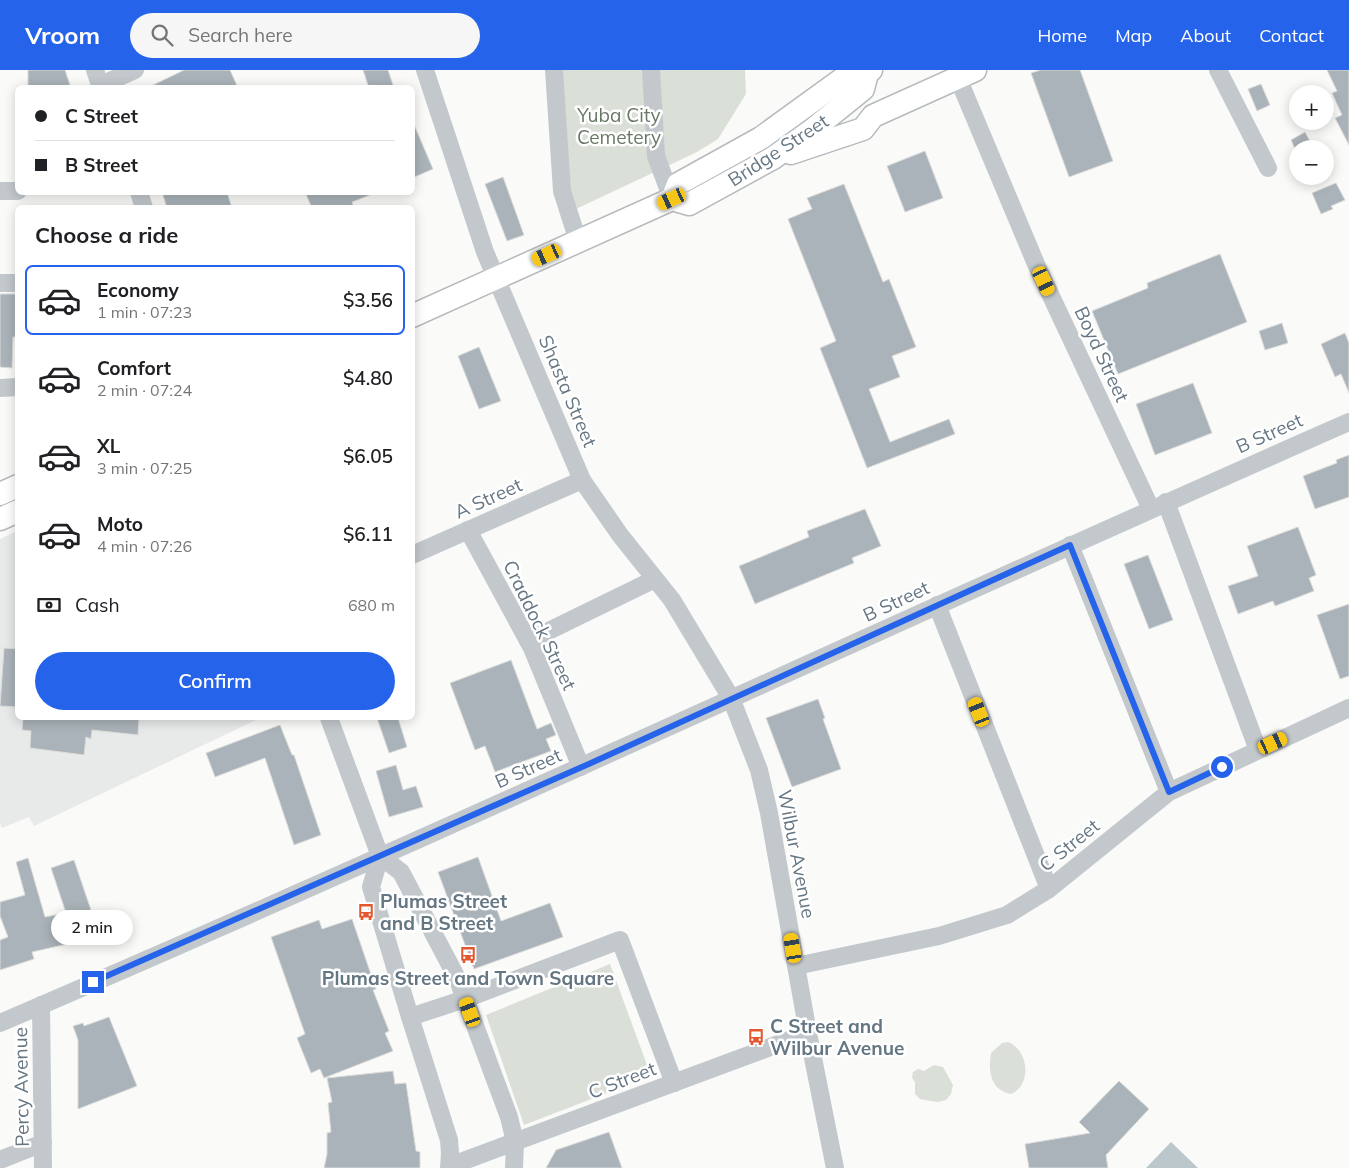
<!DOCTYPE html>
<meta charset="utf-8">
<style>
:root{--surface:#fff;--page:#f6f6f6;--text:#202124;--muted:#757577;--line:#e0e0e0;--accent:#2563eb}
body{margin:0;font-family:Mulish,sans-serif;background:var(--page);color:var(--text);height:100vh;display:flex;flex-direction:column;font-size:19px;white-space:nowrap}
*{box-sizing:border-box;margin:0}
p{font-size:16px;color:var(--muted)}
.icon{flex:none;width:28px;height:28px;fill:none;stroke:currentColor;stroke-width:2;stroke-linecap:round;stroke-linejoin:round}
.map{position:relative;flex:1;overflow:hidden}
.side{position:absolute;left:15px;top:135px;width:400px;height:515px;display:flex;flex-direction:column;background:var(--surface);border-radius:8px;box-shadow:0 2px 12px #0003}
.side>*{flex:none}
.hud{position:absolute;left:15px;top:15px;width:400px;height:110px;border-radius:8px;box-shadow:0 2px 12px #0003;display:grid;align-content:center;height:110px;padding:0 20px;background:var(--surface)}
.tools{position:absolute;left:1289px;top:15px;display:grid;gap:10px}
.tools a{display:grid;place-items:center;width:45px;height:45px;border-radius:50%;background:var(--surface);box-shadow:0 2px 12px #0003;font-size:25px}
.end{position:absolute;width:22px;height:22px;margin:-11px;border:6px solid #2563eb;background:#fff;box-shadow:0 0 0 2px #fff}
.from{border-radius:50%}
.bubble{position:absolute;height:35px;border-radius:18px;background:var(--surface);box-shadow:0 2px 12px #0003;font-size:16px;font-weight:600;line-height:35px;text-align:center}
.car{position:absolute;width:15px;height:30px;margin:-15px -8px;border-radius:6px;box-shadow:0 0 4px 1px #0007;background:linear-gradient(#f5c518 24%,#345 0 40%,#f5c518 0 76%,#345 0 86%,#f5c518 0)}
.hud b{display:flex;align-items:center;gap:18px;height:48px;font-size:19px}
.hud b+b{border-top:1px solid var(--line)}
.hud i{width:12px;height:12px;background:var(--text)}
ul{padding:0;list-style:none}
li{display:flex;align-items:center;gap:15px;height:70px;margin:0 10px 8px;padding:0 10px;border:2px solid transparent;border-radius:8px}
li div{flex:1}
li b{display:block;font-size:19px}
li em{font-style:normal;font-weight:600}
li.current{border-color:var(--accent)}
li>.icon{width:45px;height:45px;stroke-width:1.5}
h2{padding:0 20px;font-size:22px;line-height:60px}
.pay{display:flex;align-items:center;gap:12px;height:55px;padding:0 20px;font-size:19px}
.pay p{margin-inline-start:auto}
.primary-button{display:flex;gap:10px;margin-top:auto;padding:10px 20px}
.primary-button a{flex:1;height:58px;border-radius:30px;background:var(--accent);color:#fff;font-size:20px;font-weight:600;line-height:58px;text-align:center}
header{display:flex;align-items:center;gap:30px;box-sizing:border-box;height:70px;padding:0 25px;background:var(--accent);color:#fff}
header strong{font-size:24px}
nav{display:flex;gap:28px;margin-inline-start:auto;font-size:18px}
.search{width:350px;height:45px;background:var(--page);display:flex;align-items:center;gap:12px;box-sizing:border-box;padding:0 18px;border-radius:28px;color:var(--muted);font-size:19px}
.map>svg:first-child{display:block}
.built{fill:#e8e9e9}
.green{fill:#dadfd7}
.water{fill:#bbc7cb}
.building{fill:#aab3b9;stroke:#dcdcda}
.lines{fill:none;stroke-linecap:round;stroke-linejoin:round}
.major-casing{stroke:#b5babe;stroke-width:25}
.minor{stroke:#c3c8cc;stroke-width:18}
.major{stroke:#fff;stroke-width:22}
.route{stroke:#2563eb;stroke-width:6}
.labels{text-anchor:middle;stroke-width:5;stroke-linejoin:round;paint-order:stroke}
.park-label{font-size:19px;fill:#687a64;stroke:#fff}
.street-label{font-size:19px;fill:#657683;stroke:#fff}
.poi-label{font-size:19px;font-weight:bold;fill:#657683;stroke:#fff;text-anchor:start}
</style>
<header>
<strong>Vroom</strong>
<div class="search"><svg class="icon" aria-label="search" viewBox="0 0 24 24"><circle cx="10" cy="10" r="6"/><path d="M15 15l6 6"/></svg>Search here</div>
<nav><a>Home</a><a>Map</a><a>About</a><a>Contact</a></nav>
</header>
<div class="map">
<svg width="1349" height="1098" viewBox="0 0 1349 1098">
<rect width="100%" height="100%" fill="#fafaf8"/>
<polygon class="built" points="17,461 18,648 260,648 34,756 29,747 2,758 0,753 0,469"/>
<g class="green">
<polygon points="559,0 745,0 746,24 718,69 697,82 576,139 568,120"/>
<polygon points="610,894 651,1006 524,1055 486,945"/>
<path d="M 1008,972 C 1028,980 1033,1014 1011,1024 C 990,1020 988,1001 991,983 L 1002,973 Z"/>
<polygon points="934,995 943,997 953,1015 951,1024 946,1030 938,1032 925,1030 920,1029 915,1024 915,1012 912,1008 913,1002 918,999 924,1001"/>
</g>
<polygon class="water" points="1171,1072 1198,1098 1146,1098"/>
<g class="building">
<polygon points="28,0 65,0 71,18 28,18"/>
<polygon points="184,0 230,0 238,18 147,18"/>
<polygon points="363,0 388,0 394,18 369,18"/>
<polygon points="1041,0 1080,0 1113,91 1069,107 1031,3"/>
<polygon points="1327,0 1349,0 1349,75 1335,48 1342,45 1332,23 1337,21"/>
<polygon points="1261,14 1270,35 1257,41 1248,19"/>
<polygon points="412,50 433,99 412,108"/>
<polygon points="1305,62 1312,75 1305,79 1298,79 1297,83 1291,70"/>
<polygon points="925,81 943,128 905,142 887,96"/>
<polygon points="503,107 524,165 507,171 485,114"/>
<polygon points="1336,113 1345,130 1331,136 1333,139 1321,144 1312,123"/>
<polygon points="844,114 883,212 889,209 916,277 892,286 900,307 869,319 890,372 949,349 955,364 867,398 820,278 836,271 788,149 812,139 807,128"/>
<polygon points="162,122 227,122 232,138 167,138"/>
<polygon points="305,122 375,122 375,123 352,132 354,138 312,138"/>
<polygon points="1220,184 1247,252 1118,304 1092,241 1148,218 1147,213"/>
<polygon points="0,224 18,224 18,267 13,267 12,298 0,297"/>
<polygon points="1282,253 1288,273 1265,280 1259,261"/>
<polygon points="1345,263 1349,273 1349,323 1341,304 1335,307 1321,274"/>
<polygon points="479,277 501,331 479,339 458,286"/>
<polygon points="1193,313 1212,363 1155,385 1136,334"/>
<polygon points="1349,385 1349,427 1315,439 1303,406 1337,393 1336,390"/>
<polygon points="865,439 881,476 852,488 854,493 755,534 739,496 809,467 807,461"/>
<polygon points="1298,457 1316,505 1309,508 1314,521 1275,536 1273,531 1238,544 1228,516 1258,506 1247,476"/>
<polygon points="1148,485 1173,550 1149,559 1124,494"/>
<polygon points="1349,534 1349,606 1340,609 1317,545"/>
<polygon points="4,578 18,579 18,637 0,636"/>
<polygon points="511,590 537,659 551,653 556,665 546,669 551,681 495,702 485,676 475,680 450,613"/>
<polygon points="818,629 825,648 823,649 841,699 792,717 766,648"/>
<polygon points="23,648 139,648 138,665 92,660 91,669 86,667 84,685 30,678 31,661 22,660"/>
<polygon points="377,648 398,648 407,677 389,683"/>
<polygon points="280,655 292,685 294,685 321,765 294,775 265,688 215,707 206,683"/>
<polygon points="396,695 403,720 416,716 423,737 389,747 376,701"/>
<polygon points="478,787 501,851 550,833 563,867 474,899 438,802"/>
<polygon points="28,788 45,847 66,843 51,798 74,790 92,843 100,840 107,863 77,874 76,872 32,882 34,889 0,900 0,870 8,867 0,846 0,832 25,825 16,792"/>
<polygon points="352,849 376,919 373,920 389,961 385,963 393,981 324,1008 320,999 311,1003 297,968 305,964 271,867 319,850 322,859"/>
<polygon points="109,947 137,1016 78,1039 78,970 73,956 83,953 84,956"/>
<polygon points="393,1001 395,1014 406,1013 416,1081 420,1082 420,1098 324,1098 327,1084 327,1063 331,1062 328,1033 332,1032 327,1008"/>
<polygon points="1119,1011 1149,1039 1106,1085 1108,1098 1029,1098 1025,1074 1090,1063 1079,1052"/>
<polygon points="609,1062 622,1098 546,1098 556,1080"/>
</g>
<g class="lines">
<g class="major-casing">
<g id="major">
<polyline points="791,83 863,59 873,46 975,0"/>
<polyline points="672,129 678,114 761,68 848,5 867,3 871,0"/>
<polyline points="412,246 672,129 689,134 773,88 811,61 863,19 867,3"/>
<polyline points="0,424 18,416"/>
<polyline points="0,449 18,441"/>
</g>
</g>
<g class="minor">
<polyline points="95,0 101,18"/>
<polyline points="425,0 485,182 582,410 620,465 672,530 731,628 759,700 769,743 808,963 835,1098"/>
<polyline points="554,0 562,121 578,171"/>
<polyline points="651,0 656,86 672,129"/>
<polyline points="1218,0 1268,98"/>
<polyline points="958,8 1036,194 1151,439"/>
<polyline points="101,15 135,0"/>
<polyline points="0,121 18,121"/>
<polyline points="139,122 144,138"/>
<polyline points="0,213 18,213"/>
<polyline points="0,318 18,317"/>
<polyline points="1166,432 1258,680"/>
<polyline points="468,460 532,578 581,697"/>
<polyline points="1070,475 1169,722"/>
<polyline points="412,485 582,410"/>
<polyline points="937,535 1049,819"/>
<polyline points="528,571 655,509"/>
<polyline points="329,648 380,786"/>
<polyline points="380,786 401,802 458,910 509,1047 515,1072 514,1098"/>
<polyline points="380,786 371,817 410,947 449,1070 450,1083 449,1098"/>
<polyline points="796,896 939,866 1007,845 1049,819 1169,722 1349,638"/>
<polyline points="41,935 43,1098"/>
<polyline points="410,947 465,929 620,870 674,1013"/>
<path d="M 0,953 C 453,759 898,550 1349,352"/>
<polyline points="0,1090 43,1073"/>
<polyline points="450,1096 808,963"/>
</g>
<use href="#major" class="major"/>
</g>
<g class="lines">
<polyline class="route" points="93,912 591,693 1070,475 1169,722 1222,697"/>
</g>
<defs>
<g id="bus-bare" transform="scale(1.35)"><path d="M-5-6H5V4H4V6H2V4H-2V6H-4V4H-5ZM-3.5-4V0h7V-4ZM-3.5 1.2v1.5H-2V1.2ZM2 1.2v1.5H3.5V1.2Z" fill="#e4572e" stroke="#fff" stroke-width="2.5" paint-order="stroke"/></g>
</defs>
<g fill-rule="evenodd">
<use href="#bus-bare" x="366" y="842"/>
<use href="#bus-bare" x="468" y="885"/>
<use href="#bus-bare" x="756" y="967"/>
</g>
<g class="labels">
<g class="park-label">
<text x="619" y="52">Yuba City<tspan x="619" dy="22">Cemetery</tspan></text>
</g>
<g class="street-label">
<text transform="translate(778 80) rotate(-33)" y="7">Bridge Street</text>
<text transform="translate(1102 284) rotate(65)" y="7">Boyd Street</text>
<text transform="translate(568 321) rotate(67)" y="7">Shasta Street</text>
<text transform="translate(1269 363) rotate(-24)" y="7">B Street</text>
<text transform="translate(488 428) rotate(-24)" y="7">A Street</text>
<text transform="translate(896 531) rotate(-25)" y="7">B Street</text>
<text transform="translate(540 555) rotate(64)" y="7">Craddock Street</text>
<text transform="translate(528 698) rotate(-24)" y="7">B Street</text>
<text transform="translate(1069 775) rotate(-39)" y="7">C Street</text>
<text transform="translate(797 784) rotate(79)" y="7">Wilbur Avenue</text>
<text transform="translate(622 1010) rotate(-21)" y="7">C Street</text>
<text transform="translate(21 1017) rotate(-91)" y="7">Percy Avenue</text>
</g>
<g class="poi-label">
<text x="380" y="838">Plumas Street<tspan x="380" dy="22">and B Street</tspan></text>
<text x="468" y="915" text-anchor="middle">Plumas Street and Town Square</text>
<text x="770" y="963">C Street and<tspan x="770" dy="22">Wilbur Avenue</tspan></text>
</g>
</g>
</svg>
<div class="tools">
<a>+</a>
<a>−</a>
</div>
<i class="end from" style="left:1222px;top:697px"></i>
<i class="end" style="left:93px;top:912px"></i>
<div class="bubble" style="left:51px;top:840px;width:82px">2 min</div>
<i class="car" style="left:672px;top:129px;rotate:245deg"></i>
<i class="car" style="left:547px;top:185px;rotate:246deg"></i>
<i class="car" style="left:1044px;top:211px;rotate:155deg"></i>
<i class="car" style="left:979px;top:642px;rotate:338deg"></i>
<i class="car" style="left:1273px;top:673px;rotate:65deg"></i>
<i class="car" style="left:793px;top:878px;rotate:350deg"></i>
<i class="car" style="left:470px;top:942px;rotate:340deg"></i>
<div class="hud">
<b><i class="from"></i>C Street</b>
<b><i></i>B Street</b>
</div>
<section class="side">
<h2>Choose a ride</h2>
<ul>
<li class="current"><svg class="icon" aria-label="car" viewBox="0 0 24 24"><path d="M5 17H2v-5l4-1 3-4h7l3 4 3 1v5h-3M9 17h6M6 11h13"/><circle cx="7" cy="17" r="2"/><circle cx="17" cy="17" r="2"/></svg><div><b>Economy</b><p>1 min · 07:23</p></div><em>$3.56</em></li>
<li><svg class="icon" aria-label="car" viewBox="0 0 24 24"><path d="M5 17H2v-5l4-1 3-4h7l3 4 3 1v5h-3M9 17h6M6 11h13"/><circle cx="7" cy="17" r="2"/><circle cx="17" cy="17" r="2"/></svg><div><b>Comfort</b><p>2 min · 07:24</p></div><em>$4.80</em></li>
<li><svg class="icon" aria-label="car" viewBox="0 0 24 24"><path d="M5 17H2v-5l4-1 3-4h7l3 4 3 1v5h-3M9 17h6M6 11h13"/><circle cx="7" cy="17" r="2"/><circle cx="17" cy="17" r="2"/></svg><div><b>XL</b><p>3 min · 07:25</p></div><em>$6.05</em></li>
<li><svg class="icon" aria-label="car" viewBox="0 0 24 24"><path d="M5 17H2v-5l4-1 3-4h7l3 4 3 1v5h-3M9 17h6M6 11h13"/><circle cx="7" cy="17" r="2"/><circle cx="17" cy="17" r="2"/></svg><div><b>Moto</b><p>4 min · 07:26</p></div><em>$6.11</em></li>
</ul>
<div class="pay"><svg class="icon" aria-label="cash" viewBox="0 0 24 24"><path d="M3 7h18v10H3z"/><circle cx="12" cy="12" r="2"/></svg>Cash<p>680 m</p></div>
<div class="primary-button"><a>Confirm</a></div>
</section>
</div>
